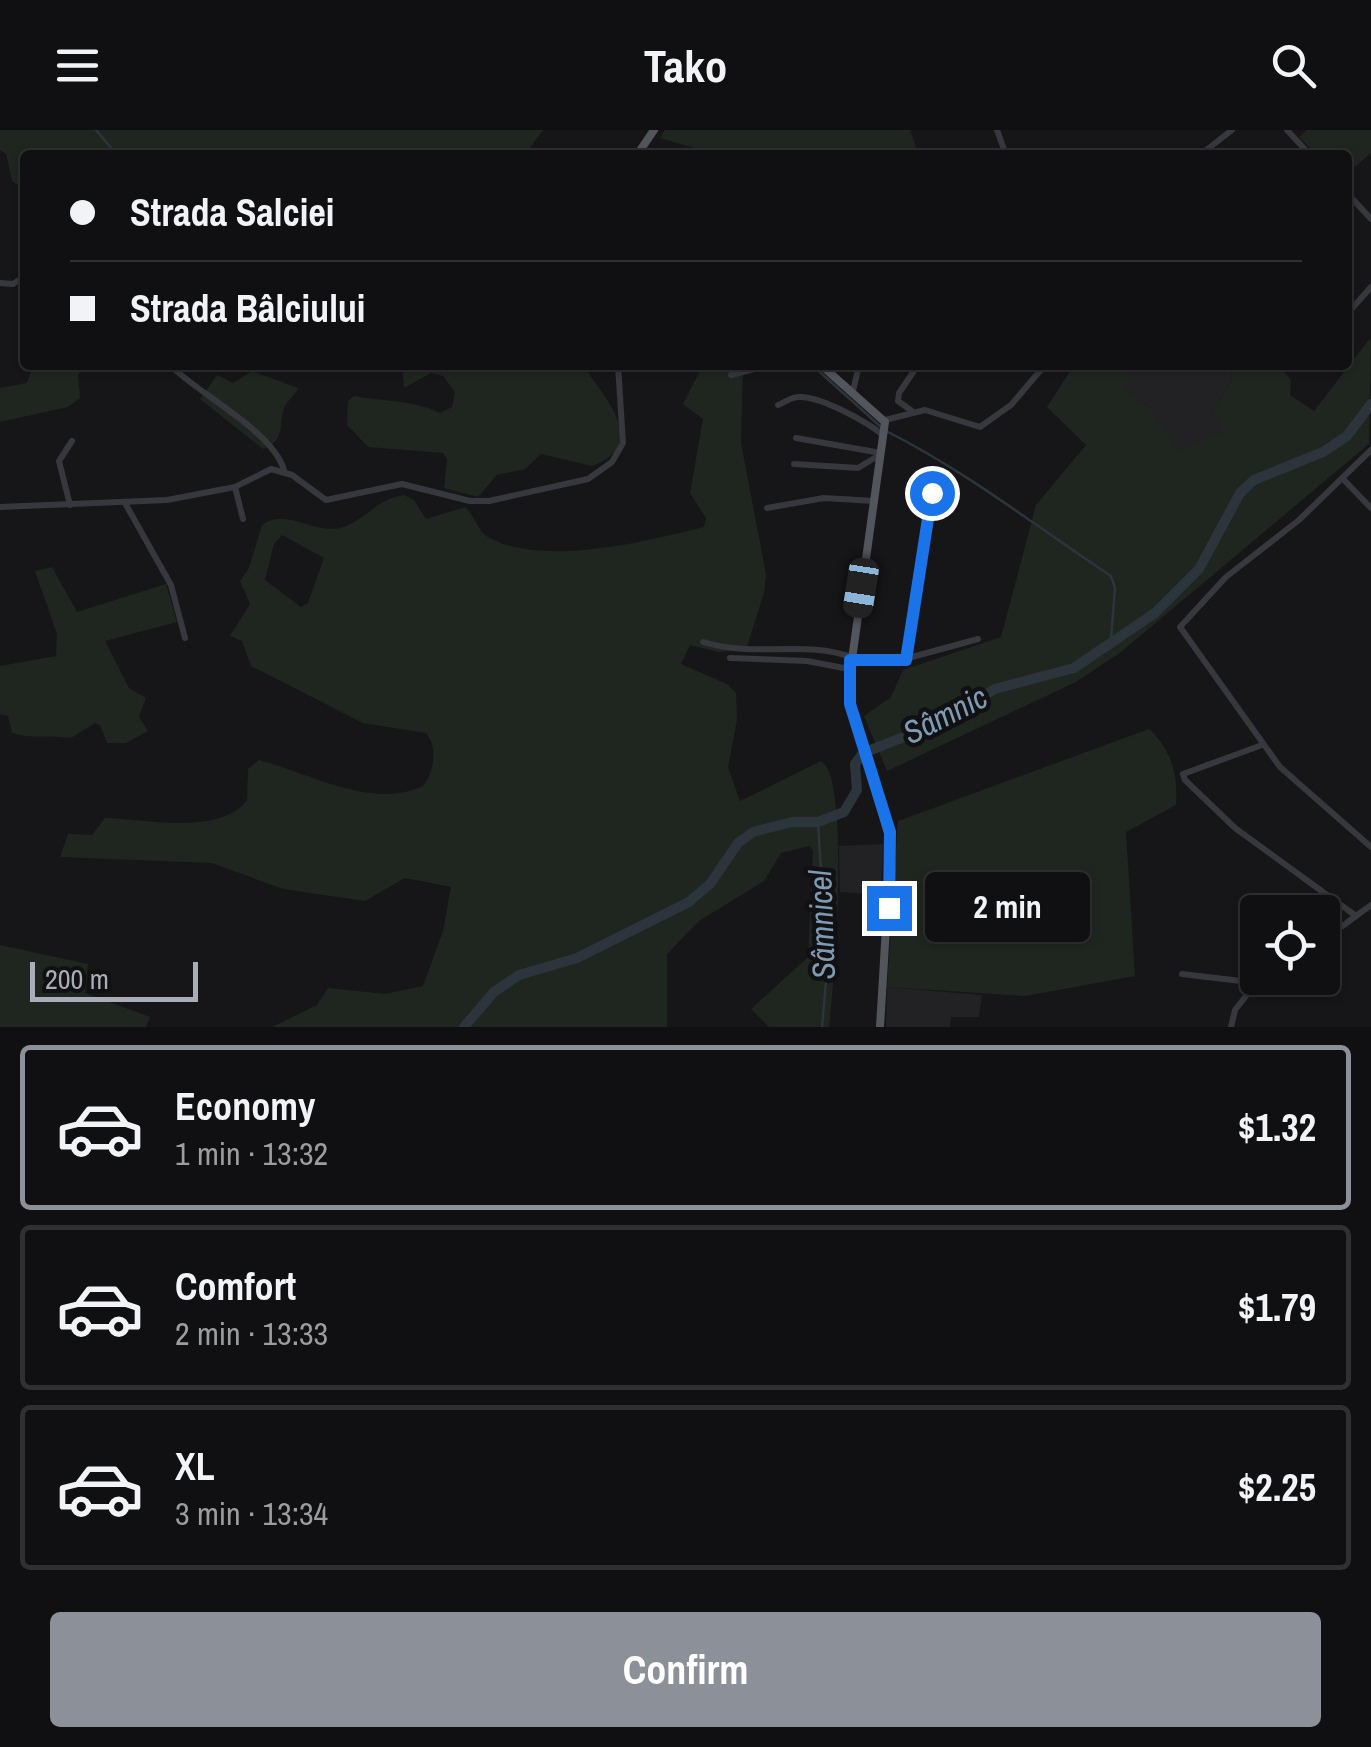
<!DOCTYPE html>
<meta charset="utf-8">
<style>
:root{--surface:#101012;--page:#1e1e20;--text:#f1f3f6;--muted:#9c9d9f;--line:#303032;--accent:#8c9099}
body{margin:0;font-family:"Archivo Narrow",sans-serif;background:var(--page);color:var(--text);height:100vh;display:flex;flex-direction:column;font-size:38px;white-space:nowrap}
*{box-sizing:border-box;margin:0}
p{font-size:32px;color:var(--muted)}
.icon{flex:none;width:55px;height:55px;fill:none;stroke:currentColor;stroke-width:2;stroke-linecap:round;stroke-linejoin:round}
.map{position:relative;height:897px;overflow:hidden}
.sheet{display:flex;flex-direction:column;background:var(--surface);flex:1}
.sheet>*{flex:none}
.banner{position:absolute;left:20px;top:20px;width:1332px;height:220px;border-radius:10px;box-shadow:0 2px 8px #0004,0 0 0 2px var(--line);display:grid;align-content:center;height:220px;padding:0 50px;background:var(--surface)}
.fabs{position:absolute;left:1240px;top:765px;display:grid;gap:20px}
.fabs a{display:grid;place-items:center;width:100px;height:100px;border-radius:10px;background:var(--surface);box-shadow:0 2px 8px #0004,0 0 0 2px var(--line);font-size:50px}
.scale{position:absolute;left:30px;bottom:25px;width:168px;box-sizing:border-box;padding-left:10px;border:5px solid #a8adb8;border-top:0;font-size:28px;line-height:35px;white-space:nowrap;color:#a8adb8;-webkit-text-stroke:8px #111113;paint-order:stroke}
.end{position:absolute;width:45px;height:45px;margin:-22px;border:12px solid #1a73e8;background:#fff;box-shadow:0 0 0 5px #fff}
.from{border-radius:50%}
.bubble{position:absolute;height:70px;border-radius:10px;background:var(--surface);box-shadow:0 2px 8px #0004,0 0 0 2px var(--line);font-size:32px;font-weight:700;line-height:70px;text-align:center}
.car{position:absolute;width:30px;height:60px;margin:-30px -15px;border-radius:12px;box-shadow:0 0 8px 2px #0007;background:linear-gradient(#222 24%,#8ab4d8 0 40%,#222 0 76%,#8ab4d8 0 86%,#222 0)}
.banner b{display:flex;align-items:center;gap:35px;height:95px;font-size:38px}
.banner b+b{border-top:2px solid var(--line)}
.banner i{width:25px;height:25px;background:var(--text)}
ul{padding:18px 0 0;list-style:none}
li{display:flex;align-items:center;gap:30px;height:165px;margin:0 20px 15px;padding:0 30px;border:5px solid var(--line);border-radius:10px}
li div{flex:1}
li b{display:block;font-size:38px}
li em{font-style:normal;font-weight:700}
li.selected{border-color:var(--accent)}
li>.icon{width:90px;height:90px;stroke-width:1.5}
.action{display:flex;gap:20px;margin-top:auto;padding:20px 50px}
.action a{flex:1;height:115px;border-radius:10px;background:var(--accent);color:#fff;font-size:40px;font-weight:700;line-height:115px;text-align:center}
header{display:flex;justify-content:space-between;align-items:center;height:130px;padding:0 50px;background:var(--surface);font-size:45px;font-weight:700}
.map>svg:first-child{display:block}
.built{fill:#222225}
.green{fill:#1e261f;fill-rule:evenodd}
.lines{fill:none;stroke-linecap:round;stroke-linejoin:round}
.stream{stroke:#2c353c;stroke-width:2.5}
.river{stroke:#2c353c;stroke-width:10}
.minor{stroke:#37383d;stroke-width:6}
.major{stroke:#53555c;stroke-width:8}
.route{stroke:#1a73e8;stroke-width:12}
.labels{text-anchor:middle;stroke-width:9;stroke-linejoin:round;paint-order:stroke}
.water-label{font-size:32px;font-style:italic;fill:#7f9bb3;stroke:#111113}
</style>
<header><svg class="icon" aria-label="menu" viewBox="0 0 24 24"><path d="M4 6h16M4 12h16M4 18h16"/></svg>Tako<svg class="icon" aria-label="search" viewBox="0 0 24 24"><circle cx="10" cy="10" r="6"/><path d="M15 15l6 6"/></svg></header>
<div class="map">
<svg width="1371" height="897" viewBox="0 0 1371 897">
<rect width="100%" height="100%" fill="#161618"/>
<g class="built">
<polygon points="1136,235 1231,235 1232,251 1213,280 1223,302 1177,323 1151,278 1122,258"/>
<polygon points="883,714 881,765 840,762 839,716"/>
<polygon points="887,857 982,865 979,887 951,887 950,897 886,897"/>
</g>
<g class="green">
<polygon points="0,0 543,0 525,25 25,25 25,60 12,51 6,24 0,20"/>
<polygon points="665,0 910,0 919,25 718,25 660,8"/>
<polygon points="1307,0 1371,0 1371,23 1348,43 1348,25 1317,25 1299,7"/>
<polygon points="1371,207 1369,314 1121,522 1076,552 887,641 864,586 891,567 903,540 1001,507 1036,375 1086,315 1047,277 1074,235 1136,235 1123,258 1151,278 1178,322 1222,302 1213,280 1232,251 1231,235 1279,235 1291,250 1290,265 1314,281"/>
<polygon points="33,235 88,235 78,245 80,268 68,277 0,292 0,258 27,253"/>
<path d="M 402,235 L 583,235 C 601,264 652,314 592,336 L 541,324 L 525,339 L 497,345 L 478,367 L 444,358 L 447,329 L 443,323 L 368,317 L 347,295 L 348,271 L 354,266 C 385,272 410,269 440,283 L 452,277 L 455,262 L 443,246 L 431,243 L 404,258 Z"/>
<path d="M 703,235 L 743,235 L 741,313 L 766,444 L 764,463 L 746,520 L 718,522 L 690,515 L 681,534 L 727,554 L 736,563 L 737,590 L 728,637 L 740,671 L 821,631 C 851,647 834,858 829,897 L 769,897 L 751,879 L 808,827 L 813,721 L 810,716 L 781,723 L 764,751 L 699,791 L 667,824 L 667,897 L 272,897 L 317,875 L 328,858 L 385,864 L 423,856 L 443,801 L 451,757 L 405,748 L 365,771 L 283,759 L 212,733 L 60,727 L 68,704 L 92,705 L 105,688 C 144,689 220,706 247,670 L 248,639 L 259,630 C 309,643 372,680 423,656 C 434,643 438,616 426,603 L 363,593 L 251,536 L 242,511 L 230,506 L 250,474 L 240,451 L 249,438 L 262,395 C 285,377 313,404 340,398 C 364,392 377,368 404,365 L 414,370 L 426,389 L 465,377 C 475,385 477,401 488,407 C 542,438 647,411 704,397 L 706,388 L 690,363 L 703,289 L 683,274 ZM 282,405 L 324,428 L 308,473 L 301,477 L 265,450 L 274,414 Z"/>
<path d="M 252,241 L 298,258 C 295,266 287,270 284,278 C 278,297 286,309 263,319 L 200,269 L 217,245 L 233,253 Z"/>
<path d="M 52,437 L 77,482 L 166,454 L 177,492 L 105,511 L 129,558 L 146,568 L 139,587 L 148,601 L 126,613 L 107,613 L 100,595 L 95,593 L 71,608 C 52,605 29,609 12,603 L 8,586 L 0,584 L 0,536 L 56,526 L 57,504 L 35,441 Z"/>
<path d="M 1149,599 C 1172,620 1178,645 1176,675 L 1126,702 L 1135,846 L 1025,866 L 887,857 L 898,691 Z"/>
<polygon points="0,815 88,834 85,863 150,887 146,897 0,897"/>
</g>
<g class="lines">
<g class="stream">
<polyline points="96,0 112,19 127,25"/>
<polyline points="812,235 881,297"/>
<path d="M 888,302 C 967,342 1037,397 1111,446 L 1115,458 L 1111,509"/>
<polyline points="818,692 827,840 822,897"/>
</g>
<polyline class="river" points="464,897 494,862 519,845 577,828 689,772 710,754 738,713 753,702 792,692 818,692 844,682 857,660 855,634 863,623 942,592 995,559 1074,538 1155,483 1199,439 1240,363 1254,350 1323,322 1347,306 1371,274"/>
<g class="minor">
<polyline points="997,0 1006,25"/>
<polyline points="1287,0 1310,25"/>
<polyline points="1200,25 1232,0"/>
<polyline points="1348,64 1371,89"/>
<polyline points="0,153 13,154 25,146"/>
<polyline points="1348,183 1371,157"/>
<path d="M 170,235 C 198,264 272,300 284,340"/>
<polyline points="731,245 771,235"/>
<polyline points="853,261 859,235"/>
<path d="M 778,275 C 783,273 787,270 793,268 C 813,261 867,292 883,305"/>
<polyline points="912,281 898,271 899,263 918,235"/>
<polyline points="885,290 925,280 980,297 1011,275 1045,235"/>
<polyline points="796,308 881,323"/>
<polyline points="1371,320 1299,390 1226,447 1180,497 1280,637 1371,717"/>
<polyline points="794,334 858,338 881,324"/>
<polyline points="1343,349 1371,378"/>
<polyline points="235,357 243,389"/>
<polyline points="125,373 171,455 185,508"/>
<polyline points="70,375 59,331 72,311"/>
<polyline points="0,377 167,370 235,357 271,339 292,345 326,370 402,354 470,371 489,371 588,349 612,332 623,313 618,235"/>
<polyline points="767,378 824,368 875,371"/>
<path d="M 703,512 C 755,528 806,510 851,527"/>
<polyline points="730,528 807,531 849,539"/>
<polyline points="906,529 932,363"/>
<polyline points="851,530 901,530 978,509"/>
<polyline points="1262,615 1183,644 1185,650 1235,698 1356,786"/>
<polyline points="1276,782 1288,782"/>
<polyline points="1322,798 1337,800 1371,775"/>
<polyline points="1182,844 1249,852"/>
<polyline points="1231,897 1235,880 1250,861 1248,840 1258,819"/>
</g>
<g class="major">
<polyline points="637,25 654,0"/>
<polyline points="821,235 885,292 849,551 853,583 891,714 880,897"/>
</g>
</g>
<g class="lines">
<polyline class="route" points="889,778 890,702 850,574 850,530 906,530 932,363"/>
</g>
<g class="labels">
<g class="water-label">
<text transform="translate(945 585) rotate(-27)" y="11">Sâmnic</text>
<text transform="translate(822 795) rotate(-92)" y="11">Sâmnicel</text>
</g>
</g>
</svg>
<div class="fabs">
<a><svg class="icon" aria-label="locate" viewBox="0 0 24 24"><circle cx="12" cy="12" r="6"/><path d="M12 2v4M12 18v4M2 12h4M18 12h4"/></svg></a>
</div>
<div class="scale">200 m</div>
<i class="end from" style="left:932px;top:363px"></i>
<i class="end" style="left:889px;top:778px"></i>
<div class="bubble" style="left:925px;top:742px;width:165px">2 min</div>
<i class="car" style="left:861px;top:458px;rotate:189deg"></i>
<div class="banner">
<b><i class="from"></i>Strada Salciei</b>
<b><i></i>Strada Bâlciului</b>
</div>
</div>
<section class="sheet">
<ul>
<li class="selected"><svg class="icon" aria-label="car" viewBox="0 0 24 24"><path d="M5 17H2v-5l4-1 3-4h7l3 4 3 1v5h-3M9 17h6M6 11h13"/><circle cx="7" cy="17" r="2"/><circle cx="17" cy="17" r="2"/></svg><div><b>Economy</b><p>1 min · 13:32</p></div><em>$1.32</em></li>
<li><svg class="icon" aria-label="car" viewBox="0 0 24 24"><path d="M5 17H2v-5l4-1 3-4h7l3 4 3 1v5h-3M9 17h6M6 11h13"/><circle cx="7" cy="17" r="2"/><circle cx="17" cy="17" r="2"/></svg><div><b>Comfort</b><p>2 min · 13:33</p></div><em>$1.79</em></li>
<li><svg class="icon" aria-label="car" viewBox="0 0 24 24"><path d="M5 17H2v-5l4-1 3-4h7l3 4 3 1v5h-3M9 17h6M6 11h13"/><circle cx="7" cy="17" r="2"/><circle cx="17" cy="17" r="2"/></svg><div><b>XL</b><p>3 min · 13:34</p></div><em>$2.25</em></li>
</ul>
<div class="action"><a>Confirm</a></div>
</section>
